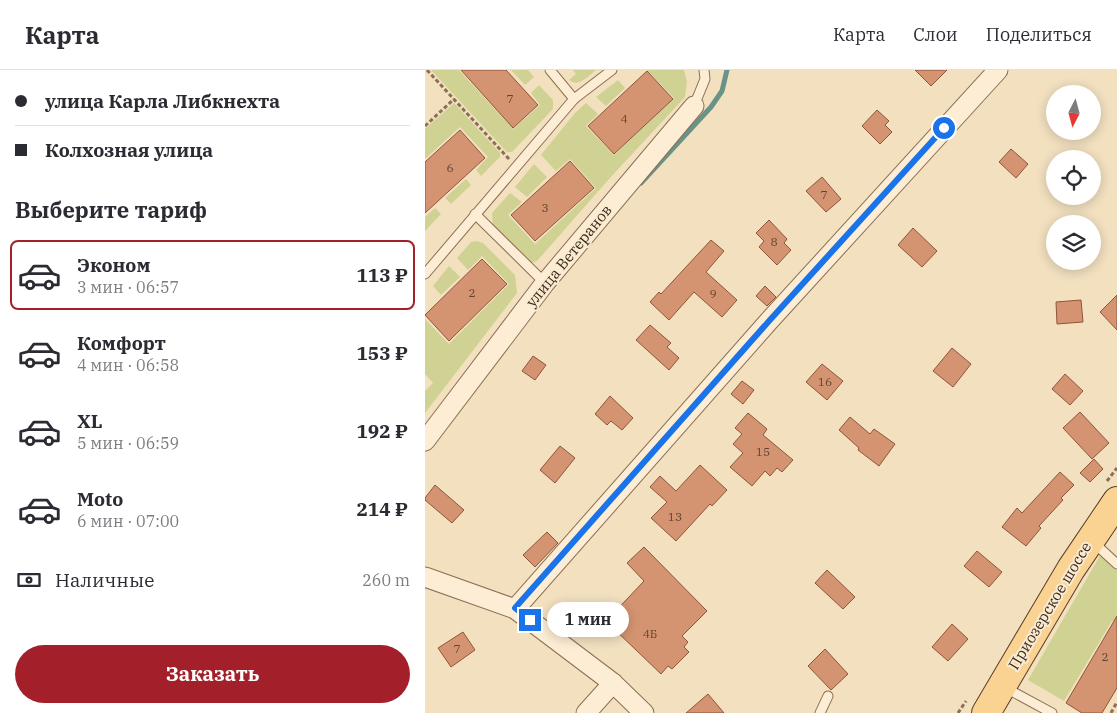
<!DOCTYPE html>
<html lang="ru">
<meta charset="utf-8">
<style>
:root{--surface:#fff;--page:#f2f2f3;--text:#2b2b33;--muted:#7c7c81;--line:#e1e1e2;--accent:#a31f29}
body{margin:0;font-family:"IBM Plex Serif",serif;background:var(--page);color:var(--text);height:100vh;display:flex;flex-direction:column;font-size:19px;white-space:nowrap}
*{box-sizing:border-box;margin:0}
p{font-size:16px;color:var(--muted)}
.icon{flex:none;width:28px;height:28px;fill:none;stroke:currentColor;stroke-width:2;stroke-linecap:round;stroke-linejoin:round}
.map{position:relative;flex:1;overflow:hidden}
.side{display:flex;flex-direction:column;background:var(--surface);width:425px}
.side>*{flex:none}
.banner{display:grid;align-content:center;height:110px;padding:0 15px;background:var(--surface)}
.needle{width:32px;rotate:186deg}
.fabs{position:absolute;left:621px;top:15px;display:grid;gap:10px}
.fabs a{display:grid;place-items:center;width:55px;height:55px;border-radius:50%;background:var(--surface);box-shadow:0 2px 12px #0003;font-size:25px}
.end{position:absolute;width:22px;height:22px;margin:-11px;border:6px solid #1a73e8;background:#fff;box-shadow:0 0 0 2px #fff}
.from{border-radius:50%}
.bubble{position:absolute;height:35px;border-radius:18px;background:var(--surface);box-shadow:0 2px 12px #0003;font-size:16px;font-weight:700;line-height:35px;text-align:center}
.banner b{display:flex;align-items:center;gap:18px;height:48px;font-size:19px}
.banner b+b{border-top:1px solid var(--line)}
.banner i{width:12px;height:12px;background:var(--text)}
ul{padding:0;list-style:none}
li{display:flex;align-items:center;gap:15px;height:70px;margin:0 10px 8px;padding:0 5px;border:2px solid transparent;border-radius:8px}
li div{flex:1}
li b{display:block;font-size:19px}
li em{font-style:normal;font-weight:700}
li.selected{border-color:var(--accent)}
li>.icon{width:45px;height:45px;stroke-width:1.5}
h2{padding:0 15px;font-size:22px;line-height:60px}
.pay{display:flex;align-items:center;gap:12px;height:55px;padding:0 15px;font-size:19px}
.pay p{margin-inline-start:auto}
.cta{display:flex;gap:10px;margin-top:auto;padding:10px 15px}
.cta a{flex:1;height:58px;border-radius:30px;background:var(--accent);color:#fff;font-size:20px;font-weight:700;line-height:58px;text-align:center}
header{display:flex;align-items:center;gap:30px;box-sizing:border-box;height:70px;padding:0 25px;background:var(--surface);border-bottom:1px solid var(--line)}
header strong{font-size:24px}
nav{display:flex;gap:28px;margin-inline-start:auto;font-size:18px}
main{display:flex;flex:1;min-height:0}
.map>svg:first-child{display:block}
.green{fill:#cfd292}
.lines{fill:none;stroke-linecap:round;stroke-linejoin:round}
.stream{stroke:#699386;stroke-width:5}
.building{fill:#d59471;stroke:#8f5539}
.service-casing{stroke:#8d6f55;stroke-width:11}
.minor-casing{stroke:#8d6f55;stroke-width:21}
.primary-casing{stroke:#5b3e2a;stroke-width:30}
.path{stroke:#8d6f55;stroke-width:3;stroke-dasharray:4 2.5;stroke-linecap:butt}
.service{stroke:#fcedd4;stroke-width:9}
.minor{stroke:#fcedd4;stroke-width:19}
.primary{stroke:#fad393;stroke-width:28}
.route{stroke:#1a73e8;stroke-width:6}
.labels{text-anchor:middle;stroke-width:4;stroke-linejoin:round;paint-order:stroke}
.number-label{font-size:12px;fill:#624431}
.street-label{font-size:15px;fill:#3b291c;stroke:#f9ead0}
</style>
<header>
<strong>Карта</strong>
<nav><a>Карта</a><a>Слои</a><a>Поделиться</a></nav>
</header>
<main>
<section class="side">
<div class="banner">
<b><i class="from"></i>улица Карла Либкнехта</b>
<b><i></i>Колхозная улица</b>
</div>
<h2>Выберите тариф</h2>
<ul>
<li class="selected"><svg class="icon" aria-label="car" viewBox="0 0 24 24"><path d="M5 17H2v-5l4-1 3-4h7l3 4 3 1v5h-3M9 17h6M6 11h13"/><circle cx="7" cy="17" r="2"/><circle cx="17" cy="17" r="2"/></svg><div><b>Эконом</b><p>3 мин · 06:57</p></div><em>113 ₽</em></li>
<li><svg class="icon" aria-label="car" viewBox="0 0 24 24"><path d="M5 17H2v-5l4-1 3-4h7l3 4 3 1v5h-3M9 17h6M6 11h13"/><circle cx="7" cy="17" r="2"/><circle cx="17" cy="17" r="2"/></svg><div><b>Комфорт</b><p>4 мин · 06:58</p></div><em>153 ₽</em></li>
<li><svg class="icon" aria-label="car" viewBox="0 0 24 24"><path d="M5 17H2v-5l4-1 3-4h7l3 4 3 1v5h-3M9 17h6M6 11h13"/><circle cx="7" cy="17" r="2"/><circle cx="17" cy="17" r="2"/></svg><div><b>XL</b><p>5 мин · 06:59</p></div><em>192 ₽</em></li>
<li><svg class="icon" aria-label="car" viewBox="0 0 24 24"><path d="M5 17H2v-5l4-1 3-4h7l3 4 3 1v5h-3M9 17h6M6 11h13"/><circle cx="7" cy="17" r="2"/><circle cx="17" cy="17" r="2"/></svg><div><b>Moto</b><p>6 мин · 07:00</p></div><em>214 ₽</em></li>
</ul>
<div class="pay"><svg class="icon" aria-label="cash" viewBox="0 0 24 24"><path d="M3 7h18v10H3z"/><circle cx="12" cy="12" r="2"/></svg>Наличные<p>260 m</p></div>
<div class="cta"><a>Заказать</a></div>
</section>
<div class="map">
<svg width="692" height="643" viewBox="0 0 692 643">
<rect width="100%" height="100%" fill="#f2e0bf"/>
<g class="green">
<polygon points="6,0 34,0 88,59 115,35 106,23 114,15 128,30 128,39 87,82 82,82"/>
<polygon points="86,0 103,0 109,7 100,15"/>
<path d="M 148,0 L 171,0 C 163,6 154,18 144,10 L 151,4 Z"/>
<polygon points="222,0 259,0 262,12 260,27 184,109 112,191 106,193 68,156 67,143 85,123 97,132 83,145 110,174 171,118 145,89 131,101 116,85 150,43 161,33 173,44 161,56 189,85 249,28"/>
<polygon points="193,10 200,18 181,36 171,27"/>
<polygon points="29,33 75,83 75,87 56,106 51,100 63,87 35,57 0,89 0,59"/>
<polygon points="109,94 122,107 102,127 90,117"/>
<polygon points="41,109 46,115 26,134 20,128"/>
<polygon points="10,138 16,144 0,161 0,147"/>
<polygon points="52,171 58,173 90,205 92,223 0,343 0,321 8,313 0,304 0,249 24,274 84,214 57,186 43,200 32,188 46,172"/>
<polygon points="24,196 35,207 16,225 8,216"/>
<polygon points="676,484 692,499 692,553 687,551 639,631 603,610"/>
</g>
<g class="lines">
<polyline class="stream" points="216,113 286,37 297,21 302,0"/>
</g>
<g class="building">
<polygon points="36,0 81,0 113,35 88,58"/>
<polygon points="490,0 522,0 506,16"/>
<polygon points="222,1 248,29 189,84 163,56"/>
<polygon points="452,40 464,51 460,55 467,62 455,74 437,56"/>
<polygon points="35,60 60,88 0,143 0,92"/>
<polygon points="586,79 603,94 591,108 574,92"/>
<polygon points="145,91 169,118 110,171 86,145"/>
<polygon points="397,107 416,129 401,142 381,121"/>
<polygon points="344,150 362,169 359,173 366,180 352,195 334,177 339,171 331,163"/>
<polygon points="488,158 512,181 497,197 473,175"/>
<polygon points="286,170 299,181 281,202 312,230 297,247 269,222 244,250 225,232 234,222 236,224"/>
<polygon points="57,189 82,214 24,271 0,245"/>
<polygon points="340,216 351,227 342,236 331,226"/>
<polygon points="692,225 692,260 675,242"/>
<polygon points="656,230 658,252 632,254 631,232"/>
<polygon points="225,255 246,273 242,277 254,288 244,300 211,270"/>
<polygon points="527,278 546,294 528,317 508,301"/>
<polygon points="108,286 121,295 110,310 97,301"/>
<polygon points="397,294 418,311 402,330 381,312"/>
<polygon points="640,304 658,321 645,335 627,319"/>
<polygon points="317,311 329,320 318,334 306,324"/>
<polygon points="185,326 208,348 197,360 186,351 182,355 170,344"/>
<polygon points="655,342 684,373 667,389 638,358"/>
<polygon points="323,343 342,359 338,365 368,390 357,402 352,398 345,406 340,401 327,416 305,397 318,383 308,374 317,364 310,358"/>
<polygon points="425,347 445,364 449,359 470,374 454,396 433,380 434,378 414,360"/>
<polygon points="135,376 150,388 130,413 115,400"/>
<polygon points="669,389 678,399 665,412 655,403"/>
<polygon points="275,395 302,420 287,436 285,434 251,471 226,448 242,432 225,417 235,406 251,421"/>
<polygon points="635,402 649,415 636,428 638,430 614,456 616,458 601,476 577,457 592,438 597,443"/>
<polygon points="10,415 39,440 27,453 0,430 0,428"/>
<polygon points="122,462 133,473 110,497 98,485"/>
<polygon points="219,477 282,541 257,566 263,572 259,577 264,582 247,599 243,596 236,604 186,556 191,551 186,546 219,511 202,493"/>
<polygon points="552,481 577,502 564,517 539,496"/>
<polygon points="402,500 430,527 418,539 390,513"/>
<polygon points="692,546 692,618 677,643 657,643 641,633"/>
<polygon points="527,554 543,569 523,591 507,577"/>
<polygon points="38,562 50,580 26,597 13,578"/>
<polygon points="400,579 423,604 406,620 383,596"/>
<polygon points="283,624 299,643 261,643"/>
</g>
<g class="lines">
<g class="service-casing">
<g id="service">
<polyline points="125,0 149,29"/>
<polyline points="269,36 280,9 279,0"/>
<polyline points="50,144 120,213"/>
<polyline points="0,204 149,29 187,0"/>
<polyline points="667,471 692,494"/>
<polyline points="579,617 627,643"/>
<polyline points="395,643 403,626"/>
</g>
</g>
<g class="minor-casing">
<g id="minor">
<polyline points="0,371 120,213 269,36"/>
<polyline points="0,507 90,539 188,613 219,643"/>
<polyline points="90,539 344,251 573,0"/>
<polyline points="161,643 188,613"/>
</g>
</g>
<g class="primary-casing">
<polyline id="primary" points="561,643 646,499 692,431"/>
</g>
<g class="path">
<polyline points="2,0 84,89"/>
<polyline points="0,56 29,29"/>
<polyline points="682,411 692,398"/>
<polyline points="533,643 541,631"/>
<polyline points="686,643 692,632"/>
</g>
<use href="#service" class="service"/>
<use href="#minor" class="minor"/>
<use href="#primary" class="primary"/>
</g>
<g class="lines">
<polyline class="route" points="105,550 90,538 97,530 344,251 519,58"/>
</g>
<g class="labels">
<g class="number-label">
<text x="85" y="33">7</text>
<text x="199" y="53">4</text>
<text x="25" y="102">6</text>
<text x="399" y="129">7</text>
<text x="120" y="142">3</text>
<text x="349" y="176">8</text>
<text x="47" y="227">2</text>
<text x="288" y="228">9</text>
<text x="400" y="316">16</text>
<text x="338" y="386">15</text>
<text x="250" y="451">13</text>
<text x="225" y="568">4Б</text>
<text x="32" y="583">7</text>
<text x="680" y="591">2</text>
</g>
<g class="street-label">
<text transform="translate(144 186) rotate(-51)" y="5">улица Ветеранов</text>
<text transform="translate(625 536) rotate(-59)" y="5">Приозерское шоссе</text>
</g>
</g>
</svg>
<div class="fabs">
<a><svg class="needle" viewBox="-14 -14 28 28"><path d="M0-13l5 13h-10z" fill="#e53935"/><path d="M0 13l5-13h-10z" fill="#7c7c81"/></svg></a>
<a><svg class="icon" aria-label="locate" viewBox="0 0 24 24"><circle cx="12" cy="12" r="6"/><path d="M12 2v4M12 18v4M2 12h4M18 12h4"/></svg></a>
<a><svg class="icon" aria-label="layers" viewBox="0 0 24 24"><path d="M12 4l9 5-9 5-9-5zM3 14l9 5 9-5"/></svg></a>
</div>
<i class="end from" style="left:519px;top:58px"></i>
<i class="end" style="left:105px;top:550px"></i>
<div class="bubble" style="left:122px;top:532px;width:82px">1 мин</div>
</div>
</main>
